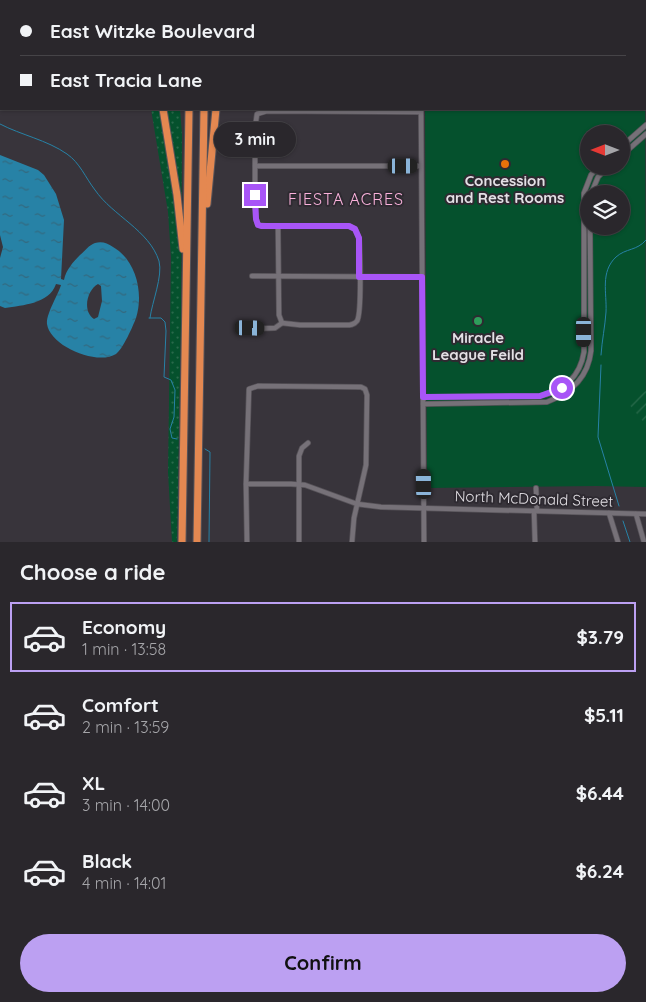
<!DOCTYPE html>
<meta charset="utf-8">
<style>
:root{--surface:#2a272c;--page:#322f34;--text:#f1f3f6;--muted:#a5a5a9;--line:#464448;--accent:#bca0f2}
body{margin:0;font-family:Quicksand,sans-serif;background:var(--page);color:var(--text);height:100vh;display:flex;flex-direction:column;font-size:19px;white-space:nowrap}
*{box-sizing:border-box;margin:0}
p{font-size:16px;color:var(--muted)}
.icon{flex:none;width:28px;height:28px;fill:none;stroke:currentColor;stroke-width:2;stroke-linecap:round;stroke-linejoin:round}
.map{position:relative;height:542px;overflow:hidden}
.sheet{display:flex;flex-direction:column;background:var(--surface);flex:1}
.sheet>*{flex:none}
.banner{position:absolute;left:0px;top:0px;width:646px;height:110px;box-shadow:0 1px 4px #0004,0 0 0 1px var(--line);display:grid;align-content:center;height:110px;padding:0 20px;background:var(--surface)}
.needle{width:32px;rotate:270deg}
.buttons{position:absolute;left:580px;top:125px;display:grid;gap:10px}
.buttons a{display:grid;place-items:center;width:50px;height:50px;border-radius:50%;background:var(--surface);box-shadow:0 1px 4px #0004,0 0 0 1px var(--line);font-size:25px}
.end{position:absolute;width:22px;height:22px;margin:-11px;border:6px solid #a855f7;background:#fff;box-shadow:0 0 0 2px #fff}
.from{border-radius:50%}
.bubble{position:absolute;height:35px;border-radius:18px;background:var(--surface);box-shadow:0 1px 4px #0004,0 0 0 1px var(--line);font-size:16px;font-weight:800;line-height:35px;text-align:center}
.car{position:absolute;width:15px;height:30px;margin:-15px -8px;border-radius:6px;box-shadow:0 0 4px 1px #0007;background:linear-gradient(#222 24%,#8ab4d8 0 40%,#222 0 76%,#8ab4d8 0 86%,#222 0)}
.banner b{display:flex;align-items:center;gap:18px;height:48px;font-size:19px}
.banner b+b{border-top:1px solid var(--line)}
.banner i{width:12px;height:12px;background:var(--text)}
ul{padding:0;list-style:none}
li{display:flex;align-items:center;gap:15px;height:70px;margin:0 10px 8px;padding:0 10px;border:2px solid transparent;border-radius:0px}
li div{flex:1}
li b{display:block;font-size:19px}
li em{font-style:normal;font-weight:800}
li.active{border-color:var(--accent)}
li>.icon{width:45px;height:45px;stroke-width:1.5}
h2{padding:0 20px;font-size:22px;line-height:60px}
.cta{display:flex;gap:10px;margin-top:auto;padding:10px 20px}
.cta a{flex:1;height:58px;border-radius:30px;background:var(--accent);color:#111;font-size:20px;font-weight:800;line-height:58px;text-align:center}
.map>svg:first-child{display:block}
.grass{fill:url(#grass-dots)}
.park{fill:#05512d;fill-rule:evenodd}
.garden{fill:url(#garden-furrows)}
.water{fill:url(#water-ripples);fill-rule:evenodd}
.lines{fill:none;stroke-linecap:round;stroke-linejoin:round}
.stream{stroke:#2782a6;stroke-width:1}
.minor-casing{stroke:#575359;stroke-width:6}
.highway-casing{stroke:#575359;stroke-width:9}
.minor{stroke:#767178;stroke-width:4.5}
.highway{stroke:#e48851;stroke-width:7}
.route{stroke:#a855f7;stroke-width:6}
.food-dot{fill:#e8710a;stroke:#2e2a31;stroke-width:2}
.leisure-dot{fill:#2e9e5b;stroke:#2e2a31;stroke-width:2}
.labels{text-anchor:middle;stroke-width:4;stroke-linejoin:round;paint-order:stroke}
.poi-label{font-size:15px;font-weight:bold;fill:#e3e0e5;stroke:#2e2a31}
.street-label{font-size:15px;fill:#e3e0e5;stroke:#2e2a31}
.neighbourhood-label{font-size:16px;letter-spacing:1px;fill:#fab1db;stroke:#2e2a31}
</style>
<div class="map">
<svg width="646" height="542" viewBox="0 0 646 542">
<defs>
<pattern id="grass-dots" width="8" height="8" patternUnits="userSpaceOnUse" patternTransform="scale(1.25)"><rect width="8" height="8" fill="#05512d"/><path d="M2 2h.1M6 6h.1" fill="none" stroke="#296a4b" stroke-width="1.8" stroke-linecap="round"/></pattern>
<pattern id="garden-furrows" width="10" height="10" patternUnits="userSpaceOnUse" patternTransform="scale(1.25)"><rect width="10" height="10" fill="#05512d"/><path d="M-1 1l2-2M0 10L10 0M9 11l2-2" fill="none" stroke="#296a4b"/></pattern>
<pattern id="water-ripples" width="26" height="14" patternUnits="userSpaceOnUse" patternTransform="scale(1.25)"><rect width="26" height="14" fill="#2782a6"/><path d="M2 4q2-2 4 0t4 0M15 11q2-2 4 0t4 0" fill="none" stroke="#33697f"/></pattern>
</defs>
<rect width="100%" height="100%" fill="#38343b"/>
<polygon class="grass" points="151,109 180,109 182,134 181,310 177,542 172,542 168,472 171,257 168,212"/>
<path class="park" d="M 645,33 L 646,487 L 596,486 L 427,488 L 425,109 L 645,109 ZM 589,134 L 621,134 L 621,166 L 589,166 ZM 589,194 L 621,194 L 621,226 L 589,226 Z"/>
<polygon class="garden" points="646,391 646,425 628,403 640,393"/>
<path class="water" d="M 0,155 L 38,170 L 44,175 L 56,194 L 64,220 L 61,279 L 64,280 C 66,270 73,262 80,255 C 85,251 89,245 95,243 C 102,241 107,243 113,247 C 136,260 144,293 136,318 C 133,326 123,349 116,354 C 97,366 50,346 47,324 C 46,314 58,295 61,285 L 56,284 C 49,304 23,305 5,308 L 0,306 L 0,258 L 3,247 L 0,235 ZM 98,284 L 101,286 L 102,301 L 98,317 L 94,319 C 82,311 87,290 98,284 Z"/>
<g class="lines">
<g class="stream">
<path d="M 0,124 C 21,135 47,140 67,154 C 80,163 85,177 95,190 C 113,216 149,230 159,261 C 163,276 152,302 150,318"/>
<polyline points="149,318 161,318 165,322 166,331 164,377 171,380 175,390 174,417 170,429 172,438 177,439"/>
<path d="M 601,355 C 602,340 605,327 606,312 C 607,293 600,272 616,257 C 626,248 637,251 646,240"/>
<polyline points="601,365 598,437 619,506"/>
<polyline points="205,449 210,452 209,542"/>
<polyline points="623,521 630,542"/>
</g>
<g class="minor-casing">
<g id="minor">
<polyline points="427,0 427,1"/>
<polyline points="421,109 424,542"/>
<polyline points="621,147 646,125"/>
<polyline points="621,156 646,134"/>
<polyline points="255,166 421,166"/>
<polyline points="591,194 598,177 609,166"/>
<polyline points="278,226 279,315 282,323"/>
<polyline points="252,276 422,277"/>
<path d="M 282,323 L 300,325 L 346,325 C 350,325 354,325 357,321 C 362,313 360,251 359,238 L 355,229 L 349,226 L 266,226 L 258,225 L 256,219 L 255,209 L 255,128 L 257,114 L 267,111 L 421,112"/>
<polyline points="250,329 275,328 282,323"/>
<path d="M 423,397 L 540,396 C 563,391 580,377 584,352 L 584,193 L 591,175 L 599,166"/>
<path d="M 423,404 L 547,402 C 571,393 588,378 591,351 L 590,226"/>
<polyline points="246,484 291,484 305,485 357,504 381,507 646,514"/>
<polyline points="536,488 537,511"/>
<polyline points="534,511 535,542"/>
<polyline points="609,513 618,542"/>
<polyline points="636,514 644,542"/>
<polyline points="247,542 246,484 249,389 258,386 361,387 365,389 367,395 366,465 354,518 352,542"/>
<polyline points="299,542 299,456 302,448 308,443"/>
</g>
</g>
<g class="highway-casing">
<g id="highway">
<polyline points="98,0 125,1"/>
<polyline points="228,0 229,1"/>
<polyline points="161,1 162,0"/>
<polyline points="191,1 191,0"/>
<polyline points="206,1 206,0"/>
<polyline points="257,1 258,0"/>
<polyline points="163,109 177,195 183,249"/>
<polyline points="207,204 216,109"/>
<polyline points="182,542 189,109"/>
<polyline points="197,542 204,109"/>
</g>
</g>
<use href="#minor" class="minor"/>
<use href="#highway" class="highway"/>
</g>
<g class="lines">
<polyline class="route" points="255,195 256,219 258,225 261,226 349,226 355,229 359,238 359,277 422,277 423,397 540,396 562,388"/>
</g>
<circle class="food-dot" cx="505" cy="164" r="5"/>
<circle class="leisure-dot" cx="478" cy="321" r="5"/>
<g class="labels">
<g class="poi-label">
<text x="505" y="186">Concession<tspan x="505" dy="17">and Rest Rooms</tspan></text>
<text x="478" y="343">Miracle<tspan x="478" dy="17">League Feild</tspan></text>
</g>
<g class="street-label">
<text transform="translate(534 499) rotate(2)" y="5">North McDonald Street</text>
</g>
<g class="neighbourhood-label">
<text x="346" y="205">FIESTA ACRES</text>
</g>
</g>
</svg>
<div class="buttons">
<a><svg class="needle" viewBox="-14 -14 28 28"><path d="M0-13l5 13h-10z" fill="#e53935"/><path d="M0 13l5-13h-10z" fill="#a5a5a9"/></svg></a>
<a><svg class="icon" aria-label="layers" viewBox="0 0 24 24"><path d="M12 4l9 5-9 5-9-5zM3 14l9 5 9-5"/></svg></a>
</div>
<i class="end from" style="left:562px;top:388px"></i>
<i class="end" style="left:255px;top:195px"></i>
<div class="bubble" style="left:214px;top:122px;width:82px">3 min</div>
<i class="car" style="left:403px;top:166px;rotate:90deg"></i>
<i class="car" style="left:250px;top:328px;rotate:91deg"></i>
<i class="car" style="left:584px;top:332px;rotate:180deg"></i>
<i class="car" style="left:424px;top:484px;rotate:359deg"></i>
<div class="banner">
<b><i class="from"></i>East Witzke Boulevard</b>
<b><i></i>East Tracia Lane</b>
</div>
</div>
<section class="sheet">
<h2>Choose a ride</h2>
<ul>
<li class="active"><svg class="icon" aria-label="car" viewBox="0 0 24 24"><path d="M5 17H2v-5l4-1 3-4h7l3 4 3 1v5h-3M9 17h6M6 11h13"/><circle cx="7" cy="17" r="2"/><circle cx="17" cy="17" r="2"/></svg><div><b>Economy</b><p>1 min · 13:58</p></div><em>$3.79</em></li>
<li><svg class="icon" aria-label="car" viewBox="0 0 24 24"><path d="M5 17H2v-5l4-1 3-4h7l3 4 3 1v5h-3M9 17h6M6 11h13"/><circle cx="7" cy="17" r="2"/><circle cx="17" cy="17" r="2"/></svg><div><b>Comfort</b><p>2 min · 13:59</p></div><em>$5.11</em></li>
<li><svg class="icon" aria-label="car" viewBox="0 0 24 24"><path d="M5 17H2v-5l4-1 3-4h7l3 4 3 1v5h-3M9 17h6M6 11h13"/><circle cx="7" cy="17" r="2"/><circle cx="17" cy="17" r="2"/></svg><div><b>XL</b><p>3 min · 14:00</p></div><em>$6.44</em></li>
<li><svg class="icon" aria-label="car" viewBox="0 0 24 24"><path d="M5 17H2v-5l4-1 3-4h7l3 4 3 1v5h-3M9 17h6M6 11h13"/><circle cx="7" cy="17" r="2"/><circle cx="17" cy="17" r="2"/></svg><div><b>Black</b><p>4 min · 14:01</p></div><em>$6.24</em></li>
</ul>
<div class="cta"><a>Confirm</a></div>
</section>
